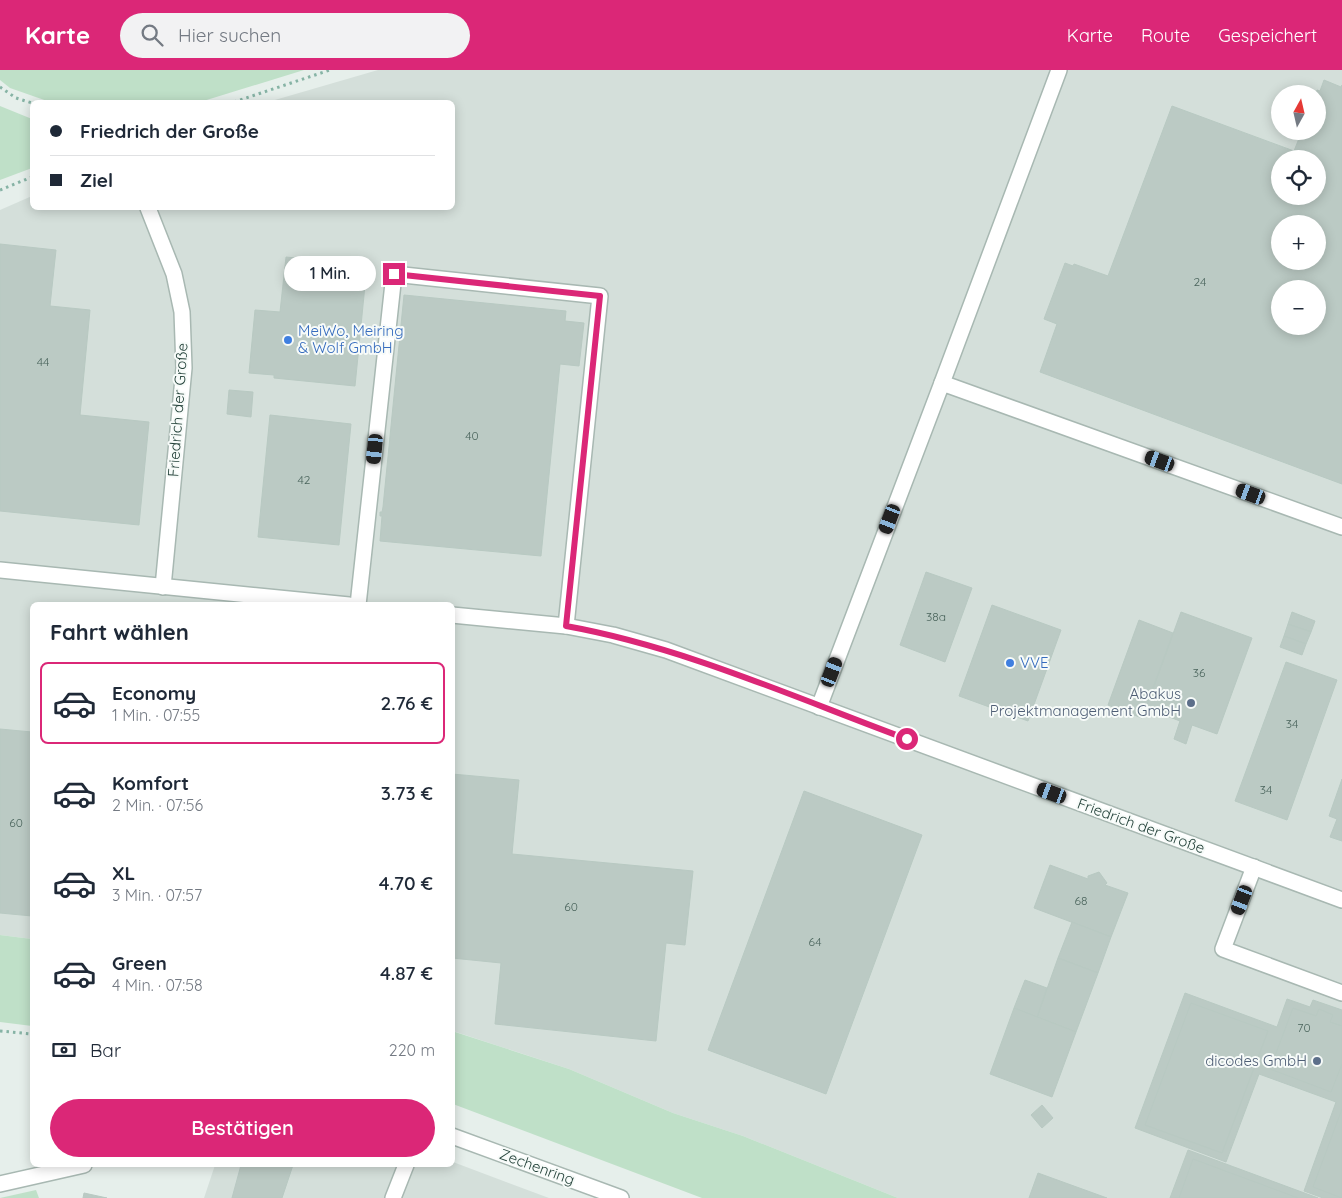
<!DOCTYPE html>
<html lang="de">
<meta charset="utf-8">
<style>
:root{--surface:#fff;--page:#f2f2f3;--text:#1f2937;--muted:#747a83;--line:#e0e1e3;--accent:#db2777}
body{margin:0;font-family:Quicksand,sans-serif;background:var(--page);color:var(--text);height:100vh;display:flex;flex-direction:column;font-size:19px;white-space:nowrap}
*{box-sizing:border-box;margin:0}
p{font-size:16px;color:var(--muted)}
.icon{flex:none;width:28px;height:28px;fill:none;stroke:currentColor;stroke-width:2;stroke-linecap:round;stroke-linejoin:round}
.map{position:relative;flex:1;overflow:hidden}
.panel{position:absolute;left:30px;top:532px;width:425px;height:565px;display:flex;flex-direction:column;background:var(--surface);border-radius:8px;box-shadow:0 2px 12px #0003}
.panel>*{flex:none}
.guide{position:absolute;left:30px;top:30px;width:425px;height:110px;border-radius:8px;box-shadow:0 2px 12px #0003;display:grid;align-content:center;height:110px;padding:0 20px;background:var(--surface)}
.needle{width:32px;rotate:8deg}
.buttons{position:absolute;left:1271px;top:15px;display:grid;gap:10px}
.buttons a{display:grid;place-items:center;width:55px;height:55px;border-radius:50%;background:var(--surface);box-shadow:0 2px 12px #0003;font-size:25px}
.end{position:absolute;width:22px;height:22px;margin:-11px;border:6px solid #db2777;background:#fff;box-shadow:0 0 0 2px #fff}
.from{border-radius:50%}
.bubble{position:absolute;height:35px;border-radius:18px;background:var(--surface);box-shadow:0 2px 12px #0003;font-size:16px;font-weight:600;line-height:35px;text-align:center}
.car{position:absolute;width:15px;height:30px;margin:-15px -8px;border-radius:6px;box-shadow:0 0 4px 1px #0007;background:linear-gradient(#222 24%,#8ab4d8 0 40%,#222 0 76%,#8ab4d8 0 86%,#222 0)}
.guide b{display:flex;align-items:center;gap:18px;height:48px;font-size:19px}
.guide b+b{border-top:1px solid var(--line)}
.guide i{width:12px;height:12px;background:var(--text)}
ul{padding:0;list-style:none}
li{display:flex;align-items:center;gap:15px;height:82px;margin:0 10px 8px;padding:0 10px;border:2px solid transparent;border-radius:8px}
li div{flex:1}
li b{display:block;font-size:19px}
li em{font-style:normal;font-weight:600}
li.active{border-color:var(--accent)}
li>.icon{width:45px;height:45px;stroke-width:1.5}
h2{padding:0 20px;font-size:22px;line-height:60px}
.pay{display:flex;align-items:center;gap:12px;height:55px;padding:0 20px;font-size:19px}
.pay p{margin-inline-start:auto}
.action{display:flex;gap:10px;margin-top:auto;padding:10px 20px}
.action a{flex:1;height:58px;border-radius:30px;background:var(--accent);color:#fff;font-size:20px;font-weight:600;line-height:58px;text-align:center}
header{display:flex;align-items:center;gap:30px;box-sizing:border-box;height:70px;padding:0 25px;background:var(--accent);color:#fff}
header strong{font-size:24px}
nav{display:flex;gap:28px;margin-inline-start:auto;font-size:18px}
.search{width:350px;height:45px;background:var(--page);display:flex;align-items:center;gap:12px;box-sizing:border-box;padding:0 18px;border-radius:28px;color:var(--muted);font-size:19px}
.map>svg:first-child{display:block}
.built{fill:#d4dfda;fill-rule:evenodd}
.green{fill:#bfe0c8}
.building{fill:#bbcac4;stroke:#b8c9c2;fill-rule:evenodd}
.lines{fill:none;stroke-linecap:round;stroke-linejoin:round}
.minor-casing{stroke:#a8b8b2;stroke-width:18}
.path{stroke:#86b3a5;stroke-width:3;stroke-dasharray:2.5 4;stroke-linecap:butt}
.minor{stroke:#fff;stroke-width:15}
.route{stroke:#db2777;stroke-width:6}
.shop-dot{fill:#3f7fe0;stroke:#f7fbf9;stroke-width:2}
.service-dot{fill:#5c6f8a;stroke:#f7fbf9;stroke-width:2}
.labels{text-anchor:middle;stroke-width:4;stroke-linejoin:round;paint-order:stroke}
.number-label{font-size:12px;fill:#4a645c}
.shop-label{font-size:15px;fill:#366cbe;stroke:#f7fbf9;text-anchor:start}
.street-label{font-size:15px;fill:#24423a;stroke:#f7fbf9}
.service-label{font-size:15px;fill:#4e5e75;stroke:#f7fbf9;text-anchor:end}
</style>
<header>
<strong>Karte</strong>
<div class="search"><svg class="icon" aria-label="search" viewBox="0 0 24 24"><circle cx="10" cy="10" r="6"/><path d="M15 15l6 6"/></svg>Hier suchen</div>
<nav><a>Karte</a><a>Route</a><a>Gespeichert</a></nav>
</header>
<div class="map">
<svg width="1342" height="1128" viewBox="0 0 1342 1128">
<rect width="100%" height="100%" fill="#e6efeb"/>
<g class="built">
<path d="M 378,0 L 1342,0 L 1342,1128 L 898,1128 L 743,1066 L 673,1043 L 569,999 L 453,961 L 452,535 L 32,535 L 32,869 L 0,865 L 0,140 L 32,126 L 32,138 L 452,138 L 452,32 L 268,32 ZM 1280,24 L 1318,24 L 1318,61 L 1280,61 ZM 1280,89 L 1318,89 L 1318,126 L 1280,126 ZM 1280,154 L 1318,154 L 1318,191 L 1280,191 ZM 1280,219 L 1318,219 L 1318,256 L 1280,256 Z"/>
<polygon points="453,1092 549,1128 204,1128 215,1095 452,1095"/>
</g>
<g class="green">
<polygon points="0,0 304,0 200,32 50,32 10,18 0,10"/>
<polygon points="0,36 32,49 32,98 0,110"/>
<polygon points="0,865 32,869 32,956 0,952"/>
<polygon points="452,961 569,999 673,1043 743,1066 898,1128 702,1128 453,1034"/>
<polygon points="36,1120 39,1128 0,1128"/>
</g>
<g class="building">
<path d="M 1324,10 L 1341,17 L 1342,15 L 1342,414 L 1040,302 L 1057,254 L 1044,249 L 1065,193 L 1073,196 L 1074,194 L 1108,206 L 1172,36 L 1294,81 L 1302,61 L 1318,61 L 1316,24 L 1317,20 L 1320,21 ZM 1280,89 L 1318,89 L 1318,126 L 1280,126 ZM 1280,154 L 1318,154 L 1318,191 L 1280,191 ZM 1280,219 L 1318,219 L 1318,256 L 1280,256 Z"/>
<polygon points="0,174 56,180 50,236 90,240 80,345 149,352 139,455 0,441"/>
<polygon points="286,187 367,195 355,316 274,308 274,305 249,303 255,240 280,242"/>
<polygon points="404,225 566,241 565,251 584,253 579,296 560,294 541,486 380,471 382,446 380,446 380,442 382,442 383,437"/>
<polygon points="229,320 253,322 251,347 227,344"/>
<polygon points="270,345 351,354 339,475 258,467"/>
<polygon points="926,502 972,518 945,592 900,575"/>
<polygon points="992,535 1061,560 1028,651 959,626"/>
<polygon points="1181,542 1252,568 1217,664 1192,655 1186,674 1174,669 1180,651 1146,638"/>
<polygon points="1292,542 1315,551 1311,562 1288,554"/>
<polygon points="1139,550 1173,563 1142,648 1108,635"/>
<polygon points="1288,554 1311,562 1306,574 1284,566"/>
<polygon points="1284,566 1306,574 1302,585 1280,577"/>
<polygon points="1286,592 1337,610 1287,750 1235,731"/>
<polygon points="0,659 32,662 32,846 0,843"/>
<polygon points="452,704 519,710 512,784 693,801 685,875 666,873 656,971 495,954 501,893 452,888"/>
<polygon points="1342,709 1342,771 1330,767 1337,749 1329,746"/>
<polygon points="804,721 922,765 826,1024 708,980"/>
<polygon points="1050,795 1088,809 1088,806 1099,802 1107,813 1105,815 1128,823 1111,867 1034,838"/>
<polygon points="1072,852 1111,867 1098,903 1058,888"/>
<polygon points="1058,888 1098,903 1076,962 1037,947"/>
<polygon points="1025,910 1047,918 1037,947 1014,938"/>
<polygon points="1185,923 1277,957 1287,929 1310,937 1313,930 1342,940 1342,1128 1323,1128 1304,1121 1336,1032 1259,1004 1226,1092 1135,1058"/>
<polygon points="1191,933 1268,961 1222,1083 1145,1055"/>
<polygon points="1014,938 1076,962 1052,1027 990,1004"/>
<polygon points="1293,938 1316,946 1319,939 1333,945 1330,952 1342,956 1342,994 1331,1022 1270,999"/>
<polygon points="1042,1035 1053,1048 1042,1058 1031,1045"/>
<polygon points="1342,1039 1342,1128 1313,1117"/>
<polygon points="1188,1080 1318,1128 1170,1128"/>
<polygon points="1193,1089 1298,1128 1179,1128"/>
<polygon points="241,1095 293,1095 282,1128 232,1128"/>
<polygon points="1038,1103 1107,1128 1029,1128"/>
<polygon points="84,1123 107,1128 83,1128"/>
</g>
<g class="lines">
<g class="minor-casing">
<g id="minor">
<polyline points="148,138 174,204 182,242 184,298 163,517"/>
<polyline points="942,313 1059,0"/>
<polyline points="0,500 349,535"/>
<polyline points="358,535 394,204 600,226 566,556"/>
<polyline points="452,545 566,556 613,565 666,580 1342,830"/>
<polyline points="819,637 942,313 1342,457"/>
<polyline points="1254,797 1223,879 1342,923"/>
<polyline points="452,1066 621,1128"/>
<polyline points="0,1114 84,1095"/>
<polyline points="393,1128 406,1095"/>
</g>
</g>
<g class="path">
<polyline points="0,17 16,28 32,33"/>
<polyline points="234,32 330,0"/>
<polyline points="0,120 32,107"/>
<polyline points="0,961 32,964"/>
</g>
<use href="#minor" class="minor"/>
</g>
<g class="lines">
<path class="route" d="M 394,204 L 600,226 L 566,556 C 683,577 796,628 907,669"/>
</g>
<g class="shop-dot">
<circle cx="288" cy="270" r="5"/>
<circle cx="1010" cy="593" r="5"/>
</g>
<g class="service-dot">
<circle cx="1191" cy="633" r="5"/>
<circle cx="1317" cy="991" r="5"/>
</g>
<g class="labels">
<g class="number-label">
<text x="1200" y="216">24</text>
<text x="43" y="296">44</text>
<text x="472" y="370">40</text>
<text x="304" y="414">42</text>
<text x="936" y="551">38a</text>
<text x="1199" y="607">36</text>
<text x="1292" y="658">34</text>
<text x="1266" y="724">34</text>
<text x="16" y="757">60</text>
<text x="1081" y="835">68</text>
<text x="571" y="841">60</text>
<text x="815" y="876">64</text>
<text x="1304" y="962">70</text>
</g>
<g class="shop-label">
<text x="298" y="266">MeiWo, Meiring<tspan x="298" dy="17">&amp; Wolf GmbH</tspan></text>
<text x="1020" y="598">VVE</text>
</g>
<g class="street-label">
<text transform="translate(178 340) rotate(-86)" y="5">Friedrich der Große</text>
<text transform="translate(1141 756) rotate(20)" y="5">Friedrich der Große</text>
<text transform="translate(537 1097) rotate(20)" y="5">Zechenring</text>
</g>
<g class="service-label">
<text x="1181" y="629">Abakus<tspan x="1181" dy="17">Projektmanagement GmbH</tspan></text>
<text x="1307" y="996">dicodes GmbH</text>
</g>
</g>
</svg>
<div class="buttons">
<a><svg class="needle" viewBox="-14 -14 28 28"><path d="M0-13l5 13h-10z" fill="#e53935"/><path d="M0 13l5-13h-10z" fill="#747a83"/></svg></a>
<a><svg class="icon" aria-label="locate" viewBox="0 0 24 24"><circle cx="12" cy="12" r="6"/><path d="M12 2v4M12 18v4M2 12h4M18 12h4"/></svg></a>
<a>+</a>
<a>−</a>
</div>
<i class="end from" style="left:907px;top:669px"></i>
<i class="end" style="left:394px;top:204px"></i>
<div class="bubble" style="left:284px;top:186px;width:92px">1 Min.</div>
<i class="car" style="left:375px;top:379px;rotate:186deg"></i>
<i class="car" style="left:1160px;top:391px;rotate:290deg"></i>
<i class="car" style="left:1251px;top:424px;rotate:290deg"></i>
<i class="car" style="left:890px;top:449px;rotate:201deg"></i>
<i class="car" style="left:832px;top:602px;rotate:21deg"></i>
<i class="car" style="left:1052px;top:723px;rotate:290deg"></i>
<i class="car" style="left:1242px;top:830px;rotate:201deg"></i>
<div class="guide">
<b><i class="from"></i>Friedrich der Große</b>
<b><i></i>Ziel</b>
</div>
<section class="panel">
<h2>Fahrt wählen</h2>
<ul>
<li class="active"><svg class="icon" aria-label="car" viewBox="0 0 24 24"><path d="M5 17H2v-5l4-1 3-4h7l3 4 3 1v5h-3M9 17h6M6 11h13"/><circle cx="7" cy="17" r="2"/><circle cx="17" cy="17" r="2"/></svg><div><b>Economy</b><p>1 Min. · 07:55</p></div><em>2.76 €</em></li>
<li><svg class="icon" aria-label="car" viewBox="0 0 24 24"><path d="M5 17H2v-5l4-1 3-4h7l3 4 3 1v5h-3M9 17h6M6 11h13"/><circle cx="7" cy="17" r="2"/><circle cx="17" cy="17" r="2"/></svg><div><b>Komfort</b><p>2 Min. · 07:56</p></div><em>3.73 €</em></li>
<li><svg class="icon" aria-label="car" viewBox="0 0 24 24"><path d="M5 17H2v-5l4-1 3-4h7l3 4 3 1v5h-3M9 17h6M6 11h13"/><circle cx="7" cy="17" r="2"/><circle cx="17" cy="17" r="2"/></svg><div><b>XL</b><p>3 Min. · 07:57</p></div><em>4.70 €</em></li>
<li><svg class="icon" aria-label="car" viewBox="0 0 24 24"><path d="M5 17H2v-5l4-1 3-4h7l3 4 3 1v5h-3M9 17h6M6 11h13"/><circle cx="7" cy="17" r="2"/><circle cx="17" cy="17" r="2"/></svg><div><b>Green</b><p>4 Min. · 07:58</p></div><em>4.87 €</em></li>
</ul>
<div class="pay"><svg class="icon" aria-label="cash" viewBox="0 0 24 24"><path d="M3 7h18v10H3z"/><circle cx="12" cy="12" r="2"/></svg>Bar<p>220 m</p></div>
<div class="action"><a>Bestätigen</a></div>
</section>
</div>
